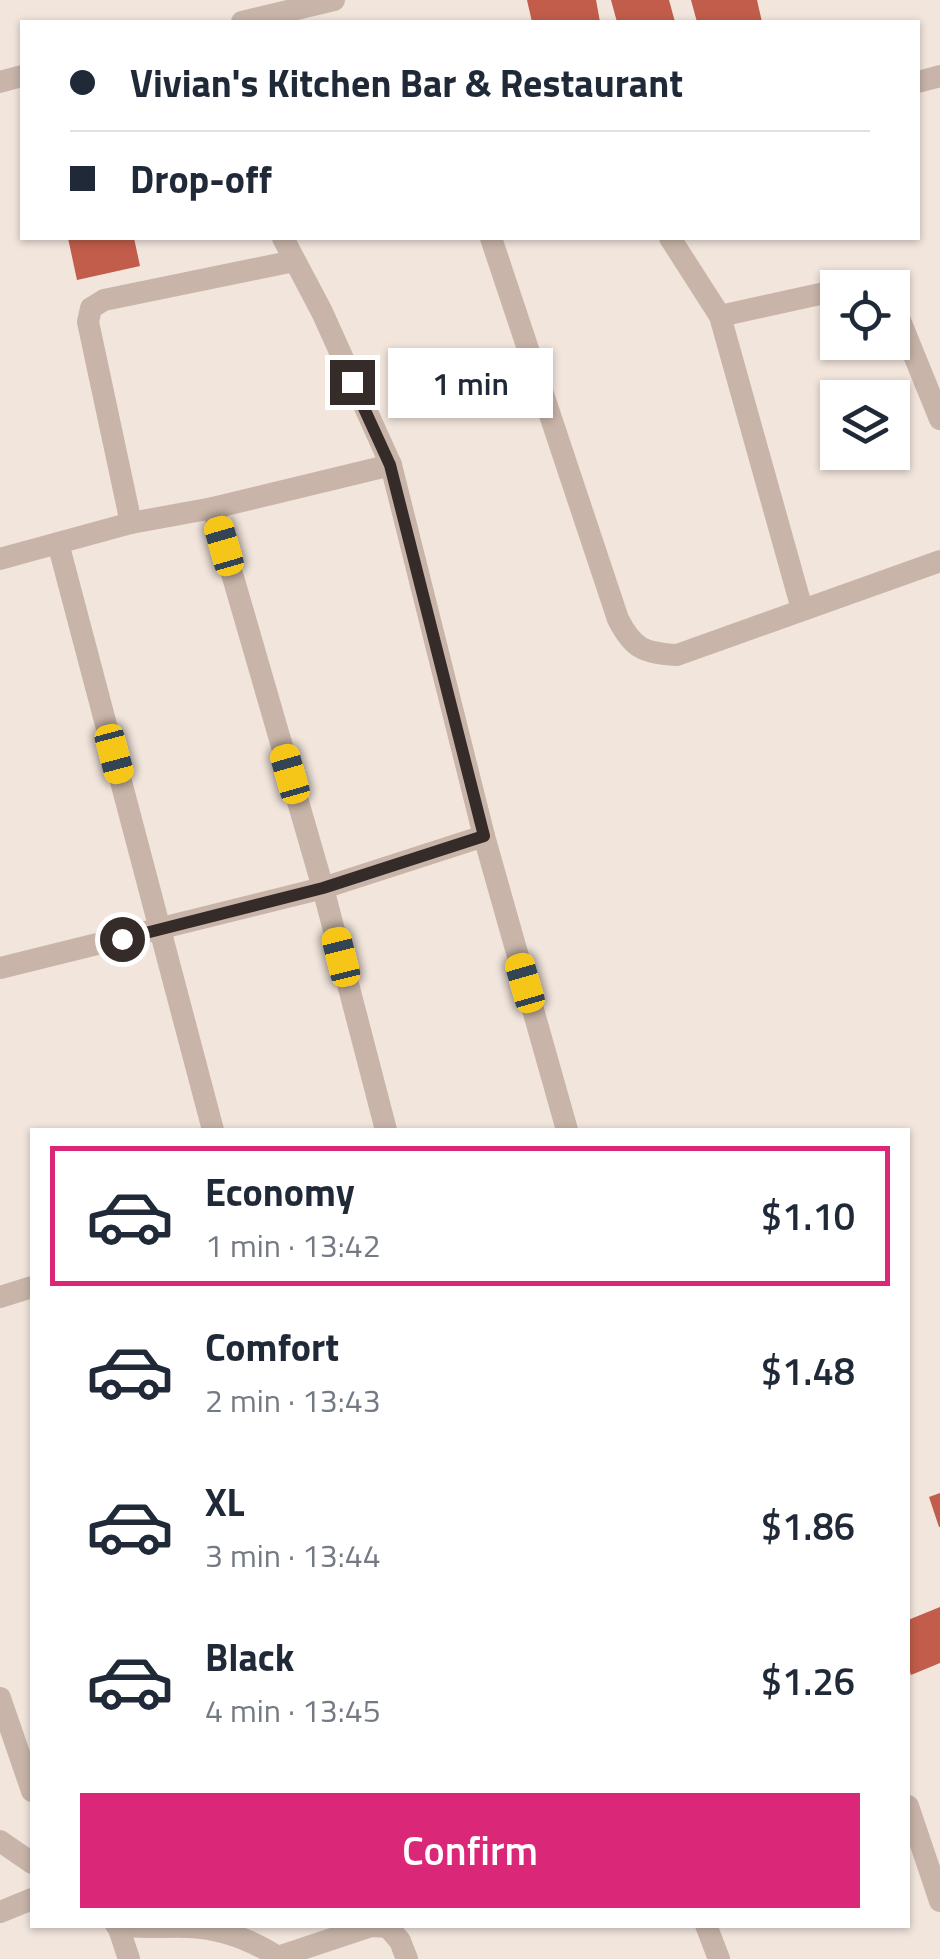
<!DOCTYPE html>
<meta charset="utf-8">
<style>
:root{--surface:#fff;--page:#f6f6f7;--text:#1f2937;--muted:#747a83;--line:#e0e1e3;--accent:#db2777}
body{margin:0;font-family:"Titillium Web",sans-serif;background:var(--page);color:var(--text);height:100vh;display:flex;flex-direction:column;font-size:38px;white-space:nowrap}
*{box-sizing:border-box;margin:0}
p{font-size:32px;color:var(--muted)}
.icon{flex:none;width:55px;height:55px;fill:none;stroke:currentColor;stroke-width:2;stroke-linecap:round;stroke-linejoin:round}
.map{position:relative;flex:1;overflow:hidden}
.panel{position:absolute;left:30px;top:1128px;width:880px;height:800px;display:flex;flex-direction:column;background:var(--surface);border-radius:0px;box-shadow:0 2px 8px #0004}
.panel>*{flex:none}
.banner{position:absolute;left:20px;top:20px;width:900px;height:220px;border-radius:0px;box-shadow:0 2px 8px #0004;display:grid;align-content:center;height:220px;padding:0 50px;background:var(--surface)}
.buttons{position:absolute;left:820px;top:270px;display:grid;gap:20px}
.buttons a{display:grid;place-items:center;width:90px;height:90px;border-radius:0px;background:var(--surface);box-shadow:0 2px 8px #0004;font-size:50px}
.end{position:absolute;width:45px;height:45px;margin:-22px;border:12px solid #352b28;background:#fff;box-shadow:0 0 0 5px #fff}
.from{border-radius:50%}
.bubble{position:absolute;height:70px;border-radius:0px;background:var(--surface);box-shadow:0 2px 8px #0004;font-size:32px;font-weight:600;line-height:70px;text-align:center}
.car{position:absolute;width:30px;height:60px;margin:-30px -15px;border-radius:12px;box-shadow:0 0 8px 2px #0007;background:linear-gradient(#f5c518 24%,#345 0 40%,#f5c518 0 76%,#345 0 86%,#f5c518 0)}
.banner b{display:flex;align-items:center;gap:35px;height:95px;font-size:38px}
.banner b+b{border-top:2px solid var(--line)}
.banner i{width:25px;height:25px;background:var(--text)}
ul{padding:18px 0 0;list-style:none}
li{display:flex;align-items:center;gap:30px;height:140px;margin:0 20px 15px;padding:0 30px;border:5px solid transparent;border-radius:0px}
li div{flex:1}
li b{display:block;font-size:38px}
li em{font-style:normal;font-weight:600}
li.current{border-color:var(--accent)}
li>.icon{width:90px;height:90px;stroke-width:1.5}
.cta{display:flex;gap:20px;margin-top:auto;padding:20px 50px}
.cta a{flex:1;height:115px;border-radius:0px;background:var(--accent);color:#fff;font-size:40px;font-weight:600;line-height:115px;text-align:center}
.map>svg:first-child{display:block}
.building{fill:#c15d4a}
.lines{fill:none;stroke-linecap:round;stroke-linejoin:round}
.street{stroke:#c8b4a8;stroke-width:22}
.route{stroke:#352b28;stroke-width:12}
</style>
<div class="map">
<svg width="940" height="1959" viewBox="0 0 940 1959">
<rect width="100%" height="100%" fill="#f1e5dc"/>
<g class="building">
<polygon points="527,0 596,0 600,22 532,22"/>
<polygon points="611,0 669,0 675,22 617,22"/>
<polygon points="691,0 757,0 762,22 697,22"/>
<polygon points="68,238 134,238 140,266 77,280"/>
<polygon points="940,1493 940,1527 939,1527 929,1497"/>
<polygon points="940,1607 940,1663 911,1675 908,1667 908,1620"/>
</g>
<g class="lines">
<g class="street">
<polyline points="242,22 334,0"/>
<polyline points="0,82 22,76"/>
<polyline points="918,82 940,76"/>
<polyline points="283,238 322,312 391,465 484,836 567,1130"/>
<path d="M 491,238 L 618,619 C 633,649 644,653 677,655 L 940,561"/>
<polyline points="670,238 720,316 838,290"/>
<polyline points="892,301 940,419"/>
<polyline points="720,316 802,609"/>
<polyline points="213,508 391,465"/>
<polyline points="131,523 88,322 91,308 104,300 294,261"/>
<polyline points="58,543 131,523 213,508 323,888 386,1130"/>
<polyline points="0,559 58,543 213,1130"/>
<polyline points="0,968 323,888 484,836"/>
<polyline points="0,1297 32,1287"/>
<polyline points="0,1698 32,1791"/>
<polyline points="908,1806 940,1901"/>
<polyline points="0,1841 32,1863"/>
<polyline points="0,1912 32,1899"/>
<path d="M 116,1925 C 139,1929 165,1926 188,1927 C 222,1928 250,1939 278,1957 L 371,1926 L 388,1927 L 400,1941 L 407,1959"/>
<polyline points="706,1925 719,1959"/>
<polyline points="118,1926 129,1959"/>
</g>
</g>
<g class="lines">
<polyline class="route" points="122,939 323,888 484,836 390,465 352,382"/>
</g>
</svg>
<div class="buttons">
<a><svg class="icon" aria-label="locate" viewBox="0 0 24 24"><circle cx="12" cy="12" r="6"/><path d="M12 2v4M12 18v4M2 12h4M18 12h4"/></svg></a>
<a><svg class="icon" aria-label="layers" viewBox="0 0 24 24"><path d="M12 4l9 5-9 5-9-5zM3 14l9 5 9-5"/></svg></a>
</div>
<i class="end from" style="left:122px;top:939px"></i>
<i class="end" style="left:352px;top:382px"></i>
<div class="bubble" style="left:388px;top:348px;width:165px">1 min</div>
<i class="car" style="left:224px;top:546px;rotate:344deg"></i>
<i class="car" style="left:114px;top:754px;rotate:165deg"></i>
<i class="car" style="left:290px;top:774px;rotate:344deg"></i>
<i class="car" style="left:341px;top:957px;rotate:346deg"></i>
<i class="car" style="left:525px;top:983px;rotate:344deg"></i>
<div class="banner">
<b><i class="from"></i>Vivian's Kitchen Bar &amp; Restaurant</b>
<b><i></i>Drop-off</b>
</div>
<section class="panel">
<ul>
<li class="current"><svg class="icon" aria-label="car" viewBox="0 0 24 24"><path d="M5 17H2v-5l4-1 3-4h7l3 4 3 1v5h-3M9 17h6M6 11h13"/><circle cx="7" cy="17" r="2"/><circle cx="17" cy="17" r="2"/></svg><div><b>Economy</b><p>1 min · 13:42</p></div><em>$1.10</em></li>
<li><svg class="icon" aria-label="car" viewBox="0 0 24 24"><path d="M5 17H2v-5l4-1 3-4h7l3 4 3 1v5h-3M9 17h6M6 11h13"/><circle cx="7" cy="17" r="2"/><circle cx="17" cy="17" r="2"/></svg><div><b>Comfort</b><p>2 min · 13:43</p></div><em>$1.48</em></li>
<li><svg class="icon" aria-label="car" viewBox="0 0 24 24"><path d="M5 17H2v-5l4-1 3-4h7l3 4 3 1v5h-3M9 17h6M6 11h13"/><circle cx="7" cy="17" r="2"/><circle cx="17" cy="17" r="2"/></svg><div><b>XL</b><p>3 min · 13:44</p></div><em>$1.86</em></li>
<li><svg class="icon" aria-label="car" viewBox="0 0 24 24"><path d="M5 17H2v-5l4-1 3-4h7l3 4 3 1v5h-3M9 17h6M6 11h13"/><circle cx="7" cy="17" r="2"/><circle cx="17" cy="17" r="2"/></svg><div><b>Black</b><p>4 min · 13:45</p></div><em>$1.26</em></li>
</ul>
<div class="cta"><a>Confirm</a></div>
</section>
</div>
